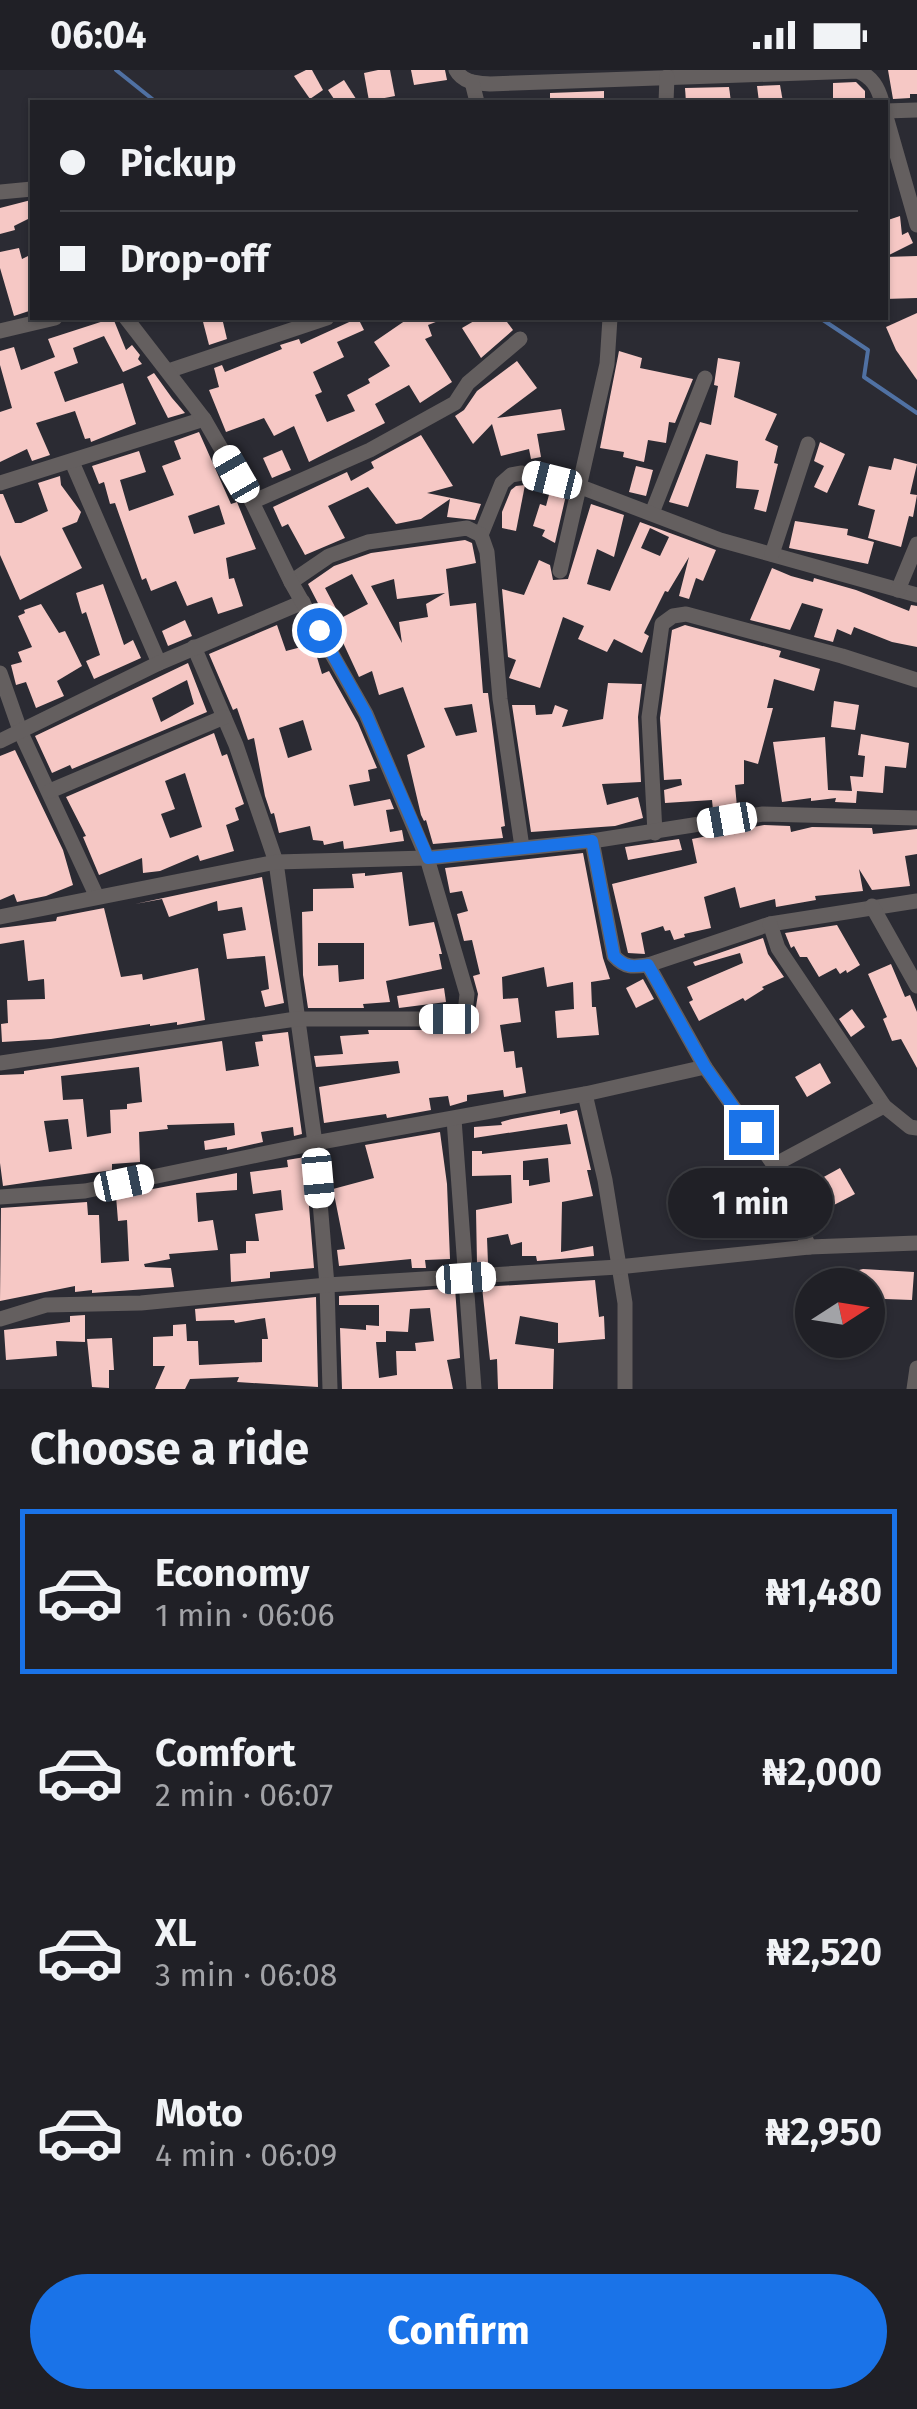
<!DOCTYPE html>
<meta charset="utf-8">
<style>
:root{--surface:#202026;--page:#2d2d32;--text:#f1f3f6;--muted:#a2a3a7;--line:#3d3e43;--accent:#1a73e8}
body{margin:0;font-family:"Fira Sans",sans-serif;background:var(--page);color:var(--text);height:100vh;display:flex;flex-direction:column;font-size:38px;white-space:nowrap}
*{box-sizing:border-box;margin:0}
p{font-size:32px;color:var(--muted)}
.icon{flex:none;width:55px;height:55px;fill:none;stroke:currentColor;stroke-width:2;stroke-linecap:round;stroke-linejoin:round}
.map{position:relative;height:1319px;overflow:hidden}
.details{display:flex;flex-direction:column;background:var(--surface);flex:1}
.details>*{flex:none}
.guide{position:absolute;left:30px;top:30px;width:858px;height:220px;border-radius:0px;box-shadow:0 2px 8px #0004,0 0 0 2px var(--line);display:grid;align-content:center;height:220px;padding:0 30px;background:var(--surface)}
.needle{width:65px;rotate:78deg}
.tools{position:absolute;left:795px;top:1198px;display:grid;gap:20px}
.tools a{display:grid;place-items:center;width:90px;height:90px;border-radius:50%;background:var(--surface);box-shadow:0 2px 8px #0004,0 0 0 2px var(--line);font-size:50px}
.end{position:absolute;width:45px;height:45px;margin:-22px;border:12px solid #1a73e8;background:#fff;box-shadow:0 0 0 5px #fff}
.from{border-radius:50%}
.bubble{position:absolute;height:70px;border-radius:35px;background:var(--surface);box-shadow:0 2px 8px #0004,0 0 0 2px var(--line);font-size:32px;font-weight:700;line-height:70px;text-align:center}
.car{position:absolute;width:30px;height:60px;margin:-30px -15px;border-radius:12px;box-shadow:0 0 8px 2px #0007;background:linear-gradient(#fff 24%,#345 0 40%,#fff 0 76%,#345 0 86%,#fff 0)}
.guide b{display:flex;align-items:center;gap:35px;height:95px;font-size:38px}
.guide b+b{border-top:2px solid var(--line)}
.guide i{width:25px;height:25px;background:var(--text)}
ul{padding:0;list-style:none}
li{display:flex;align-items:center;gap:30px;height:165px;margin:0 20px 15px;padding:0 10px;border:5px solid transparent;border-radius:0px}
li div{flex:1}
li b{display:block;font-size:38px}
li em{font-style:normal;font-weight:700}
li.selected{border-color:var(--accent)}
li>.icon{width:90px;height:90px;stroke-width:1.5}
h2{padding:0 30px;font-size:45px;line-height:120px}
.cta{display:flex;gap:20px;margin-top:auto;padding:20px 30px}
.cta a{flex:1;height:115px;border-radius:60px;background:var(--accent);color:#fff;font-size:40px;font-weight:700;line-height:115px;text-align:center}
.status{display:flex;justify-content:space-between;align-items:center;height:70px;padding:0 50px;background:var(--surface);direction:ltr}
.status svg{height:28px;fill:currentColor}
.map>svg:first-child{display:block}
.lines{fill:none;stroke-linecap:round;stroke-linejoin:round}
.stream{stroke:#5071a3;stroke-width:4}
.building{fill:#f6c8c5;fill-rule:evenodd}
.minor{stroke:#645f5f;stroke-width:15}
.route{stroke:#1a73e8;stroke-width:12}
</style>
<div class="status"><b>06:04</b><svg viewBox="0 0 49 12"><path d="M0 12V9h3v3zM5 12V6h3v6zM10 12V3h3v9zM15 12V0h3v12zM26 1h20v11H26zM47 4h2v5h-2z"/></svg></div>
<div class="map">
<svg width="917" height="1319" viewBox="0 0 917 1319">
<rect width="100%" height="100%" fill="#2b2b33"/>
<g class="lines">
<g class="stream">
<polyline points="116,0 156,32"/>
<polyline points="820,248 868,280 864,307 917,343"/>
</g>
</g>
<g class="building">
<polygon points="306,0 312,0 323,20 310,29 294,6"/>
<polygon points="378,0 390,0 395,26 369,31 364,3"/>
<polygon points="411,0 445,0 447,10 414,15"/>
<polygon points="888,0 917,0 917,24 910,24 910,28 893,29"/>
<polygon points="344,10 358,32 336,32 328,20"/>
<polygon points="856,12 865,21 865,32 833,32 833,13"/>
<polygon points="780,15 783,32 759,32 757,16"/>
<polygon points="729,17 731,32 686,32 685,18"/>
<polygon points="604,21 604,32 550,28 550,23"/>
<polygon points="31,130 32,147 14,156 15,160 0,164 0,138"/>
<polygon points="900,146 902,165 908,162 913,173 885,187 917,186 917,228 885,229 885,151"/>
<polygon points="19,178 22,189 32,184 32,240 14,246 0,198 0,182"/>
<polygon points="917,243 917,310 896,280 886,257"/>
<polygon points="113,248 126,280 132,275 140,285 138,289 142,294 123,302 104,266 73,278 78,293 54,302 65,332 123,313 136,354 91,372 90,368 85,369 75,341 36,353 50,385 32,391 27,379 0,392 0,342 12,338 0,295 0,281 14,277 21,300 55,287 48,269"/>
<polygon points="202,248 222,248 227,269 209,275"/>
<polygon points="358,248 364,260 337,272 344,287 313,302 322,322 315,325 327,352 355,341 347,325 370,313 368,309 390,296 374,272 409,248 446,248 428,255 432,266 425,269 452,312 420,333 409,315 375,334 385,353 309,392 294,356 274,366 264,348 226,362 209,320 219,317 214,298 222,295 225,302 282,279 280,275 299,269 301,274"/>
<polygon points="472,248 504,248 513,260 481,288 462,258 474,251"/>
<polygon points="619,281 642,288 640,298 693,309 675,353 669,352 666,373 648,370 644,392 623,387 624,382 600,378"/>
<polygon points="718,288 740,292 734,327 777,344 765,370 778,376 774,393 778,394 766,442 754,439 759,420 736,418 738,391 706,384 688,437 669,432 700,352 711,355 718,316 714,315"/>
<polygon points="517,291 537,318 497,348 561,339 565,360 537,364 541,387 531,389 529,379 501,386 492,354 473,374 455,346 464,340 477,321"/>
<polygon points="154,303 172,328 185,343 168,348 147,307"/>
<path d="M 199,362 L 231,434 L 237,432 L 256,479 L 226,488 L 229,509 L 234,508 L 243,536 L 218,544 L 212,527 L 187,536 L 176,511 L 151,521 L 146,508 L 142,510 L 115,433 L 110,434 L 104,412 L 99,414 L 92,396 L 139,381 L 146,402 L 120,410 L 129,441 L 174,425 L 162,396 L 181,389 L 174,371 ZM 219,435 L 225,454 L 194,464 L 188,446 Z"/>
<polygon points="421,365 453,416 427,423 481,434 475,450 447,447 450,429 421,449 396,454 368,417 328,436 345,468 305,485 288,454 282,457 273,437 347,402 351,411 374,398 371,392"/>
<polygon points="820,372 845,384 827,423 814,417 824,396 814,391"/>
<polygon points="282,380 291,400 272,408 263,388"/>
<polygon points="894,388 917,394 910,424 917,425 913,447 909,446 901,477 868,468 875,440 858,435 869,396 891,400"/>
<polygon points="636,396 653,400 646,426 629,422"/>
<polygon points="60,406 61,415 81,442 77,452 62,458 82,498 20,530 0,485 0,424 3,424 15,453 21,453 48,441 38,413"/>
<polygon points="525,415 516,461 502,458 502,442 511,420 516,416"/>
<polygon points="550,421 566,425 555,473 542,466 545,460 533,456 540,434 546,436"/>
<path d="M 591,434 L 624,445 L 614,487 L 597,479 L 587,514 L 610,521 L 640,452 L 716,480 L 703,511 L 696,508 L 689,529 L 679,526 L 689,487 L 668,522 L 665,521 L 644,563 L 649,566 L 642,583 L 614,569 L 607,582 L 578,569 L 584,556 L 563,547 L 540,618 L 509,608 L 516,590 L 508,587 L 502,519 L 524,525 L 539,490 L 550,495 L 553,510 L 568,509 ZM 650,458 L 669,467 L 660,486 L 641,478 Z"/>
<polygon points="795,451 848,459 847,465 874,472 868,494 789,478"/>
<path d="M 465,470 L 472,473 L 476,493 L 446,499 L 450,536 L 476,533 L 483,623 L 488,623 L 505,756 L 501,757 L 503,768 L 433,774 L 426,750 L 424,751 L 421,745 L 407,685 L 425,677 L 403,617 L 379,625 L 372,601 L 359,607 L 339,564 L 335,566 L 308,514 L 334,496 L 371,483 ZM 352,504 L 368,534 L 341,548 L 325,518 ZM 394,509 L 397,529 L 445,523 L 426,534 L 428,547 L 399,552 L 402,573 L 371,516 ZM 472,634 L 477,662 L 456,666 L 444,638 Z"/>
<polygon points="772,498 791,506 813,512 814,508 856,520 909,541 911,535 917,536 917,577 892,572 854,557 851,565 837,559 833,572 814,567 823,539 802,533 790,560 750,550"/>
<polygon points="103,514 124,575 133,570 141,588 94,609 86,591 100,585 86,542 82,544 76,523"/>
<polygon points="41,534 59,563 65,561 82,596 57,611 64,626 36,638 26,612 16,615 11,595 22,592 18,582 32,577 18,546 25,543 24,540"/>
<polygon points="185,550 192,566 168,576 162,561"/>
<path d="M 277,555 L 286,581 L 313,574 L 322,604 L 329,601 L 358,653 L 377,698 L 368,700 L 370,711 L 349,715 L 354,736 L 390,729 L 394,739 L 386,740 L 390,762 L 402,760 L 404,771 L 344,779 L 343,771 L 324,775 L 323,771 L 313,770 L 310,756 L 279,763 L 274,743 L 271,744 L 265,726 L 254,668 L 248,670 L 237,638 L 233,640 L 209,584 ZM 303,650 L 312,680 L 288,688 L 279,658 Z"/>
<polygon points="685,555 781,581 779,587 820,599 814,621 774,609 767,638 773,638 758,694 744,690 744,714 735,715 737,737 713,740 712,730 665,733 664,720 682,715 681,709 664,710 660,648 672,560"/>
<path d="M 188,593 L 207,642 L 72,699 L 70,695 L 52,703 L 35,666 ZM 187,610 L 194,634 L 161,652 L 152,628 Z"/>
<polygon points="608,613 642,614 638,647 641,712 602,714 607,735 638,727 643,748 615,756 531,762 512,635 535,635 536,645 552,644 555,635 568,640 562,657 603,649"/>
<polygon points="834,631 859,635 855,660 831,657"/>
<path d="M 214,663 L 222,686 L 227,684 L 244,734 L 235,738 L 239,750 L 226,755 L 234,781 L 200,791 L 198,785 L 160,801 L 143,803 L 142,788 L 99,805 L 83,767 L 86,766 L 66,727 ZM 185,703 L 202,757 L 170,768 L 161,744 L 175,739 L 165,711 Z"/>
<polygon points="861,664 909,673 906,698 885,696 883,723 857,721 856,733 835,732 836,728 811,731 811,728 782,732 773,672 825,667 828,720 852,721 850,706 863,707 865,686 858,685"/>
<polygon points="15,680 63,780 73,815 46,826 17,832 14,824 0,830 0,686"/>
<polygon points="764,755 790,756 791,762 812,757 872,758 873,764 917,759 917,784 905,786 910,816 872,820 859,799 863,821 815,826 816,830 776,837 775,829 740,838 735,817 704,827 711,858 684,864 685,867 674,870 670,860 665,861 663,856 641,863 645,884 628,883 612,814 697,793 692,769"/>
<polygon points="679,769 682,780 628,790 625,777"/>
<polygon points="583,783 603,888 610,909 591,912 592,937 596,937 599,965 557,968 555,941 574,939 573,912 547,917 544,897 502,907 503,929 518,928 521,952 500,955 504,982 514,981 516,998 522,997 526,1023 504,1027 503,1020 467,1025 467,1031 450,1036 448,1026 429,1028 431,1040 387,1048 386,1044 324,1053 319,1017 400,1003 398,991 316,997 314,986 343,984 340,966 369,964 368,960 450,960 470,957 474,949 478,924 473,906 480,904 472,870 464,871 457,844 468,841 462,821 450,823 445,798"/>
<path d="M 402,802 L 409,856 L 434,852 L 442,884 L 439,884 L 442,899 L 386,911 L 390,932 L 363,934 L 364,938 L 308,938 L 303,905 L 302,842 L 313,841 L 313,819 L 354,818 L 352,804 L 365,803 L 365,806 ZM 318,873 L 364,873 L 364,909 L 339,912 L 338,895 L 318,896 Z"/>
<polygon points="262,807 284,933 265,937 261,921 269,919 265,886 227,889 223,864 246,860 242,837 218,841 217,831 169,847 162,829 135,834"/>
<polygon points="104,838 121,907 142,904 143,910 198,898 205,950 177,955 177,952 150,956 150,954 51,969 2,972 1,954 8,953 7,930 45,929 44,909 28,911 24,870 0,874 0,858 56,851 57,847"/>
<polygon points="837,855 860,895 847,903 846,900 840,904 836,898 819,907 807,887 800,887 794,876 791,878 785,863"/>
<polygon points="763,868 768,884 784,907 762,917 764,919 745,931 743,928 699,951 689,932 693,930 687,917 743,893 740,883 695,896 693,892"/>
<polygon points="891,894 905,927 910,925 917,942 917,998 901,969 892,971 883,949 887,947 868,904"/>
<polygon points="643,909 654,929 636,938 626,918"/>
<polygon points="444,918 446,932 399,938 397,926"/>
<polygon points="852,939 865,957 851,967 839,949"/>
<path d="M 288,962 L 302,1064 L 294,1066 L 293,1057 L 261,1062 L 263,1072 L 227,1080 L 227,1077 L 205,1080 L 204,1071 L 235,1065 L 234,1053 L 167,1055 L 168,1059 L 139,1062 L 140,1092 L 112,1094 L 112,1100 L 3,1116 L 0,1093 L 0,1005 L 24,1004 L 24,1001 L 222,971 L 226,1001 L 259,996 L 255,972 L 263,971 L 262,965 ZM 139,997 L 142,1032 L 127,1034 L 127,1039 L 110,1040 L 111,1063 L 87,1067 L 83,1029 L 63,1030 L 61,1006 ZM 68,1049 L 72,1079 L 49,1082 L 44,1051 Z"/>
<polygon points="820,993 831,1013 807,1027 795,1007"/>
<path d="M 560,1040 L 560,1044 L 577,1040 L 591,1100 L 587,1100 L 593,1126 L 562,1132 L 561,1182 L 593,1176 L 594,1186 L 537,1191 L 536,1186 L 522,1186 L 522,1172 L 511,1175 L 508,1164 L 487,1168 L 488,1194 L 477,1194 L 476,1140 L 512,1133 L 511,1105 L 472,1106 L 472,1081 L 482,1081 L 482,1084 L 571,1074 L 567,1054 L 474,1068 L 474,1057 L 502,1055 L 501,1052 L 512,1049 ZM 548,1088 L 550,1112 L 529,1116 L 529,1110 L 523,1110 L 523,1091 Z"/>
<polygon points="440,1062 447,1114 450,1189 425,1190 426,1198 412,1198 411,1189 339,1196 337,1180 345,1179 333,1119 374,1108 365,1075"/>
<polygon points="305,1087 314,1198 270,1202 270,1208 231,1212 230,1184 246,1183 246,1171 259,1171 255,1144 283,1140 281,1120 253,1124 250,1102 288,1097 287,1090"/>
<polygon points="840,1098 855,1124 832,1136 820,1109"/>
<polygon points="237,1103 237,1120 196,1123 198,1152 213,1150 218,1180 169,1184 170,1189 144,1194 145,1197 171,1198 174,1217 92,1223 92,1220 75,1222 75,1216 0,1231 1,1138 87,1132 88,1145 99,1145 101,1193 129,1191 127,1150 118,1151 116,1126"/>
<polygon points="863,1199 914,1202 912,1230 885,1229 884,1238 868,1236 868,1215 819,1215 819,1210"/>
<polygon points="595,1210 599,1247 604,1246 605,1269 558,1273 558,1253 520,1246 515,1274 554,1279 553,1319 498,1319 497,1289 490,1290 482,1217"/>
<path d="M 455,1218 L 460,1288 L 447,1290 L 453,1319 L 342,1319 L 340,1258 L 366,1260 L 366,1255 L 379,1256 L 379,1235 L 339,1235 L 339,1226 ZM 430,1238 L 434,1271 L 415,1273 L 416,1281 L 396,1281 L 397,1305 L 379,1308 L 376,1272 L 386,1272 L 386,1261 L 408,1262 L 410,1239 Z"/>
<polygon points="316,1227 318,1317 237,1312 239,1307 190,1309 185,1319 155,1319 165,1296 153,1296 153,1267 173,1266 173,1255 186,1254 187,1271 198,1271 199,1295 262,1292 262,1269 268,1269 265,1248 235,1253 234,1250 196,1251 195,1239"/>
<polygon points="85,1245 85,1272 56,1271 57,1286 6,1290 4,1260 70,1252 70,1246"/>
<polygon points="112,1268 114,1300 109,1300 109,1318 92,1317 87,1269"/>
</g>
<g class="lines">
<g class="minor">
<path d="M 456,0 C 463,13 477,13 490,14 L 858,1 C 872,7 878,17 882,32"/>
<polyline points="472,12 477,32"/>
<polyline points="666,32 667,7"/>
<polyline points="885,41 917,40"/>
<polyline points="885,43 917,155"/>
<polyline points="0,122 32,119"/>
<polyline points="0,261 55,248"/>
<polyline points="168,301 327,248"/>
<polyline points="72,392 159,593"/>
<polyline points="0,413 204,349"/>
<polyline points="252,432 370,380 455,333 468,313 520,269"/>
<polyline points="652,443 705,308"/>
<polyline points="481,465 502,413 511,405 522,403 581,417 720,470 917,525"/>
<polyline points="772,484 808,374"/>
<polyline points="560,501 607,294 610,248"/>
<polyline points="291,512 329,486 368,472 467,458 481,465 487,482 500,629 522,777"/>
<polyline points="898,520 917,474"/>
<polyline points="194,577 236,675 276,792 315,1073 327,1215 330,1319"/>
<polyline points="0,603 21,663 97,827"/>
<polyline points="0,671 159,593 303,532"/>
<polyline points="50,721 224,647"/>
<polyline points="655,763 649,647 662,554 673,546 686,544 842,586 917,610"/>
<path d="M 592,771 L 614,886 C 625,898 632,897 648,895 L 770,854 L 917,831"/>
<polyline points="872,836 917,916"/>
<polyline points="0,847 276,792 427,788 592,771 763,744 917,748"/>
<polyline points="770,854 778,878 884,1036 910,1057 917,1058"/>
<polyline points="648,895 705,997 774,1095 809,1177"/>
<polyline points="0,993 296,949 449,949 465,943 467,924 427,788 366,644 291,512 252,432 204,349 126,248"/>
<polyline points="585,1024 605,1110 625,1233 625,1319"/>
<polyline points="454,1049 474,1319"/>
<polyline points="774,1095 884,1036"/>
<polyline points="0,1127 85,1121 315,1073 585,1024 705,997"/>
<polyline points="0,1249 46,1235 141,1233 327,1215 618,1197 809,1177 917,1173"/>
<polyline points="914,1319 917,1298"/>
</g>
</g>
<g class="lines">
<path class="route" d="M 319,560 L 366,644 L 428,788 L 592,771 L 614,886 C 625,898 633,897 648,895 L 705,997 L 751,1062"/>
</g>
</svg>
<div class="tools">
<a><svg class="needle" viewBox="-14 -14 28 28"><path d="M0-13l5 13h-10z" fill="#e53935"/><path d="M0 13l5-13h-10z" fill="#a2a3a7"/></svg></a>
</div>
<i class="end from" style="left:319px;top:560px"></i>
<i class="end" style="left:751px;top:1062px"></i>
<div class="bubble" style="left:668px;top:1098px;width:165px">1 min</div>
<i class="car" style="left:236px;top:404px;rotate:330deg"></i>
<i class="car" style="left:552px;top:410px;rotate:284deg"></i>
<i class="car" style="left:727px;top:750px;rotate:260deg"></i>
<i class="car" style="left:449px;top:949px;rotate:270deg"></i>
<i class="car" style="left:318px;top:1108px;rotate:175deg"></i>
<i class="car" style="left:124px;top:1113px;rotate:78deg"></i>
<i class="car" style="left:466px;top:1208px;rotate:86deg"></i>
<div class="guide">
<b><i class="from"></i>Pickup</b>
<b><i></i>Drop-off</b>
</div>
</div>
<section class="details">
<h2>Choose a ride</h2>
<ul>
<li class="selected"><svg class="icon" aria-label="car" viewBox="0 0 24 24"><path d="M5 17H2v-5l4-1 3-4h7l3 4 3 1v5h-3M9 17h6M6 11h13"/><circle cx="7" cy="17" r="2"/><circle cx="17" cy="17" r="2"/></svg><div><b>Economy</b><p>1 min · 06:06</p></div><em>₦1,480</em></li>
<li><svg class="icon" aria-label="car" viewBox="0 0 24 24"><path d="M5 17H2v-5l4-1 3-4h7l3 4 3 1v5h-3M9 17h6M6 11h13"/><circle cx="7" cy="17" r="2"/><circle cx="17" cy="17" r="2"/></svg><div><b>Comfort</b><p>2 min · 06:07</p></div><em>₦2,000</em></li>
<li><svg class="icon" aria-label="car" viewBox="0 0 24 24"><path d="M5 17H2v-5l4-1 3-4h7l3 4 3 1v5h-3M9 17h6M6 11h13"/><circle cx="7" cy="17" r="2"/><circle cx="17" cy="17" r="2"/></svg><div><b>XL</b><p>3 min · 06:08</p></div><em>₦2,520</em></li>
<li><svg class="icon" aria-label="car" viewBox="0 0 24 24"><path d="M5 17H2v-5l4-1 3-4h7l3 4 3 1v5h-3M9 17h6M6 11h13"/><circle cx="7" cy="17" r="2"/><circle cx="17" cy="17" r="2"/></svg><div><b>Moto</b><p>4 min · 06:09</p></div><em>₦2,950</em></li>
</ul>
<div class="cta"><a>Confirm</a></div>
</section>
